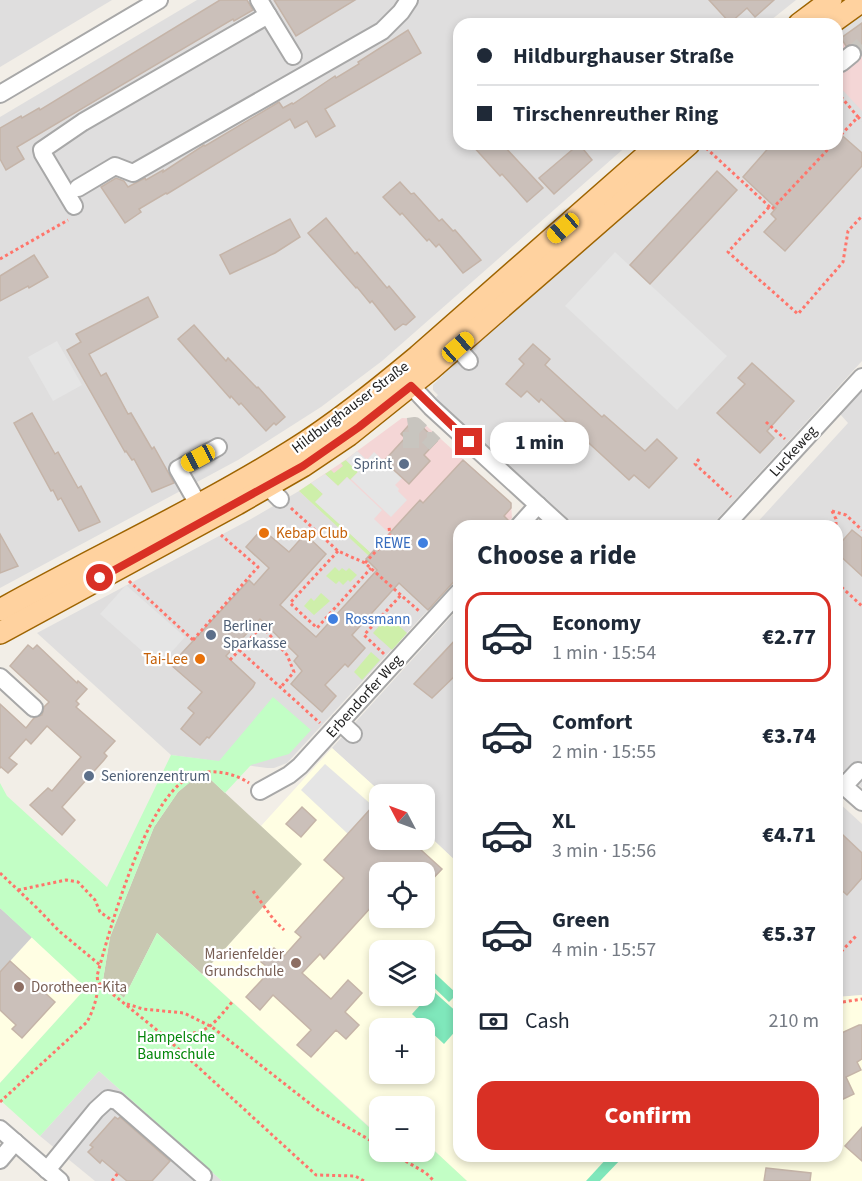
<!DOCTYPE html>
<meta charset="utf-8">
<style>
:root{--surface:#fff;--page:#f6f6f7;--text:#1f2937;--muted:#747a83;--line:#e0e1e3;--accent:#d93025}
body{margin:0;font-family:"Source Sans 3",sans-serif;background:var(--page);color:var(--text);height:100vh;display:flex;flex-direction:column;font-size:22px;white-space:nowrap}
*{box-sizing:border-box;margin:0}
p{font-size:20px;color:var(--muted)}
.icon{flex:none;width:33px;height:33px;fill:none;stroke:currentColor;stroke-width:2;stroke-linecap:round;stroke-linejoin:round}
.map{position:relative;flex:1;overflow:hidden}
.side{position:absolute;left:453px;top:520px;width:390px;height:642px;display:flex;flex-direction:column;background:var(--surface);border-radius:18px;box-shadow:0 3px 9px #0003}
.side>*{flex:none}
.guide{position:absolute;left:453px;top:18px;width:390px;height:132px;border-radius:18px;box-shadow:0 3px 9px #0003;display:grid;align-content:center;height:132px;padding:0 24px;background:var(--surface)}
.needle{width:39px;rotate:311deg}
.buttons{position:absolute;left:369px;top:784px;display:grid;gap:12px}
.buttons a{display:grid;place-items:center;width:66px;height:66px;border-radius:12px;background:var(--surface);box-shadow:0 3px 9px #0003;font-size:30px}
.end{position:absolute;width:27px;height:27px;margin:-14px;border:8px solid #d93025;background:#fff;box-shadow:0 0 0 3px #fff}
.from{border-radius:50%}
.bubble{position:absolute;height:42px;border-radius:18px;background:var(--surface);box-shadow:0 3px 9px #0003;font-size:20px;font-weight:800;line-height:42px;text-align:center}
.car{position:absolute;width:18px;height:36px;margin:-18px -9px;border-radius:8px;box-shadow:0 0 4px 2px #0007;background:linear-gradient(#f5c518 24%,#345 0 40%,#f5c518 0 76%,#345 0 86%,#f5c518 0)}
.guide b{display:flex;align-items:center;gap:21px;height:57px;font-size:22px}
.guide b+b{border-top:2px solid var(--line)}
.guide i{width:15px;height:15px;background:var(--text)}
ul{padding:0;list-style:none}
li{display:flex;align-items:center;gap:18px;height:90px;margin:0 12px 9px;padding:0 12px;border:3px solid transparent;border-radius:18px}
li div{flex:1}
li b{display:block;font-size:22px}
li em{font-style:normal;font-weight:800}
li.current{border-color:var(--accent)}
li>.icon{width:54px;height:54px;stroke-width:1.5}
h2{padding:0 24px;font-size:27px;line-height:72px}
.pay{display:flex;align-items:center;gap:15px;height:66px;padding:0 24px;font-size:22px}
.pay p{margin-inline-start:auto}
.action{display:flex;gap:12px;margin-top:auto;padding:12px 24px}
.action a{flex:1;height:69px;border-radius:18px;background:var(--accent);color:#fff;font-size:24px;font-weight:800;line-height:69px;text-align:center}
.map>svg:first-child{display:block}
.residential{fill:#dfdede}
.commercial{fill:#f4d6d6}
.education{fill:#fffee3;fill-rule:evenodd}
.religious{fill:#cfcfcf}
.construction{fill:#c8c7b1}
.grass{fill:#ceefaa}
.park{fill:#c2fec5}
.pitch{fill:#7fe7bb}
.parking{fill:#e5e5e5}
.building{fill:#cbc0ba;stroke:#c5b4a8;stroke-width:1.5}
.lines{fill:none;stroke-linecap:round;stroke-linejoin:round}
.minor-tunnel{stroke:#c8c5bf;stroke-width:16;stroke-dasharray:16 8;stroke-linecap:butt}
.minor-casing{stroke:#a8a8a8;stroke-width:20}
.major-casing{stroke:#9e6400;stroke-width:24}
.path{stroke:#ff756b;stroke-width:3;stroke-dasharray:3 3;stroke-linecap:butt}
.minor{stroke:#fff;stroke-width:16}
.major{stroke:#ffd29f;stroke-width:21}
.route{stroke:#d93025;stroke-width:8}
.service-dot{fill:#5c6f8a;stroke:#fff;stroke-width:2}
.food-dot{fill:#e8710a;stroke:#fff;stroke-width:2}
.shop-dot{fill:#3f7fe0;stroke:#fff;stroke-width:2}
.education-dot{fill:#8d6e63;stroke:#fff;stroke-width:2}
.labels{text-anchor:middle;stroke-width:4.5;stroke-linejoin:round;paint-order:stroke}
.street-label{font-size:15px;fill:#212121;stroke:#fff}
.service-label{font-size:15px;fill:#4e5e75;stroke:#fff;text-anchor:start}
.food-label{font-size:15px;fill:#c56008;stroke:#fff;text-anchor:start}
.shop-label{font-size:15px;fill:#366cbe;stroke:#fff;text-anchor:end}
.education-label{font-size:15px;fill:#785e54;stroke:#fff;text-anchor:end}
.park-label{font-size:15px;fill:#038609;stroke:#fff}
</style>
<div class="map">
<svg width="862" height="1181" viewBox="0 0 862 1181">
<rect width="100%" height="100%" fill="#f2eee7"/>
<g class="residential">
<polygon points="0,0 112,0 0,67"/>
<polygon points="197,0 796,0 766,24 459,24 459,144 629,144 382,361 321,407 238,460 0,588 0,117"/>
<polygon points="862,10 862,361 711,526 576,526 435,398 438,395 433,390 433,385 443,375 441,372 704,144 837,144 837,31"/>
<polygon points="862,390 862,788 837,765 837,526 754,526 848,423 840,414"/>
<polygon points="299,491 428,610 287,763 274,768 267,768 171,755 37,633 251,519"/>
<polygon points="459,608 459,864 425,832 424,795 384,795 332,748"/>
<polygon points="837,801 862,824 862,995 837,997"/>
<polygon points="99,1071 222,1181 95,1181 40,1136"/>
</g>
<g class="commercial">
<polygon points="862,23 862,111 837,84 837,41"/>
<polygon points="402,418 419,419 511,503 512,518 505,526 459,526 459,576 428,610 299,491 341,463"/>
</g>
<g class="education">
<path d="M 332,748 L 384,795 L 380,795 L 380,840 L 424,840 L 425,832 L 459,864 L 459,1156 L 837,1156 L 837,997 L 862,995 L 862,1181 L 467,1181 L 425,1142 L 424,1107 L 380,1107 L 379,1123 L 373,1130 L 202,974 L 301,864 L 261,826 ZM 380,873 L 424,873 L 424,918 L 380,918 ZM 380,951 L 424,951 L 424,996 L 380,996 ZM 380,1029 L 424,1029 L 424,1074 L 380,1074 Z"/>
<polygon points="32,937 86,988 0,1083 0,972"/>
</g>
<polygon class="religious" points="0,908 32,937 0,972"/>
<polygon class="construction" points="199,777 208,777 302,864 202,974 157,933 124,998 103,980 110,937 154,827 178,792 192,780"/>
<g class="grass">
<polygon points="346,460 358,472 350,480 347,477 338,486 325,474 331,470 334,473 343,466 341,463"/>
<polygon points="311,483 323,494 316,502 371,553 369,556 299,491"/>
<polygon points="335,567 339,571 342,568 346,571 349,568 357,575 350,582 348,580 343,585 339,581 336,584 326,576"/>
<polygon points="321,593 330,601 314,615 304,606 311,598 314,601"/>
<polygon points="388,616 407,633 392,650 373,633"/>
<polygon points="371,652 380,660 362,680 354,672"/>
</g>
<polygon class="park" points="273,697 311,730 289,754 251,765 225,793 208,777 199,777 193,780 178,792 154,827 110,937 103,980 124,998 157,933 372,1130 379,1123 380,1152 424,1152 425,1142 467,1181 222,1181 99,1071 40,1136 0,1100 0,1083 86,988 0,908 0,783 7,796 107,887 171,755 219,761"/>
<g class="pitch">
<polygon points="425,964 457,994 449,1002 425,979"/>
<polygon points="433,991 459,1014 459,1027 444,1044 412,1014"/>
<polygon points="608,1157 623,1157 600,1181 586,1181"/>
</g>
<g class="parking">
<polygon points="615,252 727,356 677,410 565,306"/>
<polygon points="57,341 82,385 53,401 28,357"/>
<polygon points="357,451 367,460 374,452 402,478 395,485 399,489 398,491 407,500 391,517 351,479 358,472 346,460"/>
<polygon points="325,474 338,486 347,477 382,510 374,519 389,533 371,553 315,502 323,494 311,483"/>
<polygon points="126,585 185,637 159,666 100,614"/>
<polygon points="325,764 373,806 348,834 301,790"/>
</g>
<g class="building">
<polygon points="220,0 247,0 253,10 234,21 233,19 17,147 24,159 6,170 0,159 0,128 21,116 22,118 39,108 40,110"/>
<polygon points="274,0 355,0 296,36"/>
<polygon points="709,0 774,0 755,17 747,8 730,23"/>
<polygon points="862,23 862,51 855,44 846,46 841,38"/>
<polygon points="408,30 421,53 325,109 335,126 316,137 307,121 295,128 290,119 167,194 166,193 139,209 141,212 125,223 101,187 116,178 124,181 128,187 145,178 146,180 163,170 163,172 204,145 205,146 279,102 283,108 292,103 293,104 335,76 336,78 359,64 358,62"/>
<polygon points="837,131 862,153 862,166 785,251 764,232 776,219 771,214 776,208 743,177 772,144 837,144"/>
<polygon points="471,144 502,144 543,188 527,202 502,174 500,176"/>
<polygon points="579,144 592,160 554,194 539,178"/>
<polygon points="717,171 737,190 650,284 630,265"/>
<polygon points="400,182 411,194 414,193 439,221 442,219 453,231 455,230 481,260 463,273 439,244 436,247 429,239 427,241 402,213 400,215 383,197"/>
<polygon points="326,218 355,254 357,252 387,288 389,286 415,317 406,325 403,324 395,330 372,301 370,303 357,287 356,288 308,233"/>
<polygon points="290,219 300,237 275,253 230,274 220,255"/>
<polygon points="34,255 48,277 29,288 28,286 0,301 0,276"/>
<polygon points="148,297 158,317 89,354 101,376 106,373 128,414 131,413 152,449 154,447 174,483 152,492 134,459 132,460 126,451 125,452 67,350 81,342 76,334"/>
<polygon points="194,325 226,361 228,358 257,388 258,387 285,417 276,425 274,423 266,431 241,403 239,405 231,396 230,398 178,339"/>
<polygon points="533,344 550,359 545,365 602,417 604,415 645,451 657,439 677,458 649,488 634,475 629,480 541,399 539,402 527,391 521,397 506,384 524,364 519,359"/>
<polygon points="752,363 794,401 767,431 774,438 760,453 717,413 745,384 738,378"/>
<polygon points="32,413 55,454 58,452 78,488 81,486 100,522 79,531 61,498 58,500 53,490 51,491 14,423"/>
<polygon points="414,419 437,441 424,455 430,461 409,484 384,461 405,438 401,434"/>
<polygon points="463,460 511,503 511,508 504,516 510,522 509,526 459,526 459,576 428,610 399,583 352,635 365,648 348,667 345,664 325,685 336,696 322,712 291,684 302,671 294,661 298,656 260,619 226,656 255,683 253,687 209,738 207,737 200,745 181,729 194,713 188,708 202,692 171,665 249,580 254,585 269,568 246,547 262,529 289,552 305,534 326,554 280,605 316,637 377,570 366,559 420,500 423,503"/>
<polygon points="852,530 862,538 862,576 837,553 837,547"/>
<polygon points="0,534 18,566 0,573"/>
<polygon points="459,636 459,672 432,698 414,684"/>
<polygon points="28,645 33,649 37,645 77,683 78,681 87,689 76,701 79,704 76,707 115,741 104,753 107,756 104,760 62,807 75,820 62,835 30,805 48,788 52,791 81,757 47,726 31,744 26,739 9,758 17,764 8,773 1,767 0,768 0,704 26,728 34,718 42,715 44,707 49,702 10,666"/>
<polygon points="373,806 380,812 380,840 410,840 442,869 424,888 424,873 380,873 380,911 373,905 324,959 320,954 302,973 331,999 348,980 362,993 345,1012 359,1025 346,1039 336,1030 311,1057 297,1045 311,1030 273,995 260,1010 246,997 271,970 261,962 274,948 284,956 301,937 295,932 344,878 324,860"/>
<polygon points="302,807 316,820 301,837 286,824"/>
<polygon points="843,835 862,853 862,878 847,895 837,886 837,842"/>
<polygon points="10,961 55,1002 22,1038 12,1029 16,1025 0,1010 0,972"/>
<polygon points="859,1025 862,1025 862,1059 857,1062 861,1070 846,1077 854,1094 837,1102 837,1035"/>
<polygon points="115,1117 118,1119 120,1117 170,1161 152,1181 127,1181 102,1160 100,1163 88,1152 93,1147 90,1145"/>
<polygon points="862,1127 862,1161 845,1146"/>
<polygon points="766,1168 811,1173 810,1181 764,1181"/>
</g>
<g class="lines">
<g class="minor-tunnel">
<polyline points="852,54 862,45"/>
<polyline points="408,426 415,425 435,444"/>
<polyline points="403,440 431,440"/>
</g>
<g class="minor-casing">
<g id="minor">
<polyline points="268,15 293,56"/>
<polyline points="837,58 841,63 852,54"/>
<polyline points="0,94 159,0"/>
<polyline points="78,188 115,166 133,173 382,31 401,12 409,0"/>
<polyline points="74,206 43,154 42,150 83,122 268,15 259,0"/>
<polyline points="449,338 469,361"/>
<polyline points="403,377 431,407 561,526"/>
<polyline points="267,486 280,499"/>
<polyline points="198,504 178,469 218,447"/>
<polyline points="519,526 538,505"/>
<polyline points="725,526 862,377"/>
<polyline points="0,677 34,708"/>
<polyline points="340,722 353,734"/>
<polyline points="837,780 862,802"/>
<polyline points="844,786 858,771"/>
<polyline points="260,791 289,775 300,766 459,592"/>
<polyline points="0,1129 60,1181"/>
<polyline points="0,1160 15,1142"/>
<polyline points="47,1170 96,1110 108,1099 117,1101 203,1176"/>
</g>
</g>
<g class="major-casing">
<g id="major">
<polyline points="799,24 831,0"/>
<polyline points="830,24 862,1"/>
<path d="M 0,610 C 96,556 197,510 290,452 C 335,424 377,390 418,356 L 659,144"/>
<polyline points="0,633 237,504 303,466 349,435 430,370 689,144"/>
</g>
</g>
<g class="path">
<polyline points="837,92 858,117"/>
<polyline points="837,139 858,117 862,121"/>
<polyline points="706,148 772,209 833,144"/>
<polyline points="769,207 728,252 798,314 843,262 848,231 862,216"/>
<polyline points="0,259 68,220"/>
<polyline points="766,422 785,439"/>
<polyline points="699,459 695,464 731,497"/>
<polyline points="291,508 338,551 365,563 420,612"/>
<polyline points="832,511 846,515 862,530"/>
<polyline points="832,511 836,519 836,526"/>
<polyline points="338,551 290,603 317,628 371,568"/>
<polyline points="365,563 390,536 389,527"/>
<polyline points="129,581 193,640"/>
<polyline points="837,583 862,606"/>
<polyline points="262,626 287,655 294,672 281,687"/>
<polyline points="193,640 258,567 221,535"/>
<polyline points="239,650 320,723"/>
<polyline points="384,654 364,635 401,595"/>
<polyline points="230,660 262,626 257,622"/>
<polyline points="0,873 37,908 59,931 100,965"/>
<polyline points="18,890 66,880 78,882 95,900 100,912 113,921"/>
<polyline points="253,891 274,920 284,930"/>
<polyline points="837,956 856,936"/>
<polyline points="99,983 163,1035 316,1175 355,1176 364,1181"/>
<polyline points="837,1003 862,999"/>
<polyline points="127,1004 143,1009 184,1013 212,1027 318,1110 380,1146"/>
<path d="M 163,1035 C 205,1033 205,1035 232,1002"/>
<path d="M 0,1102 L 87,1022 C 94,1009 100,991 97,976 C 110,928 145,802 188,778 C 206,767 233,772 249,783"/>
<polyline points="390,1152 426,1173 434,1181"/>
<polyline points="112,1181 118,1173"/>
</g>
<use href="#minor" class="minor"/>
<use href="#major" class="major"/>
</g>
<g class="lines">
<polyline class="route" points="100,578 303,466 359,427 411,386 469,442"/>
</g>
<g class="service-dot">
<circle cx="404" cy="464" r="6"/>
<circle cx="211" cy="635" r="6"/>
<circle cx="89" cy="776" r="6"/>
</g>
<g class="food-dot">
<circle cx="264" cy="533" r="6"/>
<circle cx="200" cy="659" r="6"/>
</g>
<g class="shop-dot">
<circle cx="423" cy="543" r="6"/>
<circle cx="333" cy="619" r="6"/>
</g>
<g class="education-dot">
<circle cx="296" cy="963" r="6"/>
<circle cx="19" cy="987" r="6"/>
</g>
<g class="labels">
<g class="street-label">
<text transform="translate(350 407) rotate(-37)" y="5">Hildburghauser Straße</text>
<text transform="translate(793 451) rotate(-48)" y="5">Luckeweg</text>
<text transform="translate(364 696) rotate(-48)" y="5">Erbendorfer Weg</text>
</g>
<g class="service-label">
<text x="392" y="469" text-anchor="end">Sprint</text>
<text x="223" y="631">Berliner<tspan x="223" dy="17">Sparkasse</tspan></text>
<text x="101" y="781">Seniorenzentrum</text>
</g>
<g class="food-label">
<text x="276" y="538">Kebap Club</text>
<text x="188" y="664" text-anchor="end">Tai-Lee</text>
</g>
<g class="shop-label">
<text x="411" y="548">REWE</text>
<text x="345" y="624" text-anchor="start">Rossmann</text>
</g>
<g class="education-label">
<text x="284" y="959">Marienfelder<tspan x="284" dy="17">Grundschule</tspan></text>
<text x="31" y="992" text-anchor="start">Dorotheen-Kita</text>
</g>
<g class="park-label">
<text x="176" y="1042">Hampelsche<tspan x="176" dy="17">Baumschule</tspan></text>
</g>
</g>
</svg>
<div class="buttons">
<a><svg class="needle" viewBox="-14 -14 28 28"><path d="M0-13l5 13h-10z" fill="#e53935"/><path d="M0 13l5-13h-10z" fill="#747a83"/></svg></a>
<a><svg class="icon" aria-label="locate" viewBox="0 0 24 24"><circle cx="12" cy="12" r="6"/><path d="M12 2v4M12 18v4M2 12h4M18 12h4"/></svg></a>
<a><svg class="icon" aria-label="layers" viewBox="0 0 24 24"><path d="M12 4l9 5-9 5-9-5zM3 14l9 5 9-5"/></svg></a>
<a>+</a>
<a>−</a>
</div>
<i class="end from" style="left:100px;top:578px"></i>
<i class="end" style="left:469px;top:442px"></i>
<div class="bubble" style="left:490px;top:422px;width:99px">1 min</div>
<i class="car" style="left:563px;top:228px;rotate:229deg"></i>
<i class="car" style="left:458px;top:347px;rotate:49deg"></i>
<i class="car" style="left:198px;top:458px;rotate:242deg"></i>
<div class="guide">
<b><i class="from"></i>Hildburghauser Straße</b>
<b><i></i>Tirschenreuther Ring</b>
</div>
<section class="side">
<h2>Choose a ride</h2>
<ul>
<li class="current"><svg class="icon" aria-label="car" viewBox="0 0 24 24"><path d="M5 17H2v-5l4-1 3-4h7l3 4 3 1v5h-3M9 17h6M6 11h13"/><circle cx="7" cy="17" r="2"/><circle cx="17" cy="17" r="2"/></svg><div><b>Economy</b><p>1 min · 15:54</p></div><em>€2.77</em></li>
<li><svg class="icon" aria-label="car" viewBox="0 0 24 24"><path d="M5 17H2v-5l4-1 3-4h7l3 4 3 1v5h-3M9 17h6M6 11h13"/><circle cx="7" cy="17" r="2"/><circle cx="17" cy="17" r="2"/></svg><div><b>Comfort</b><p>2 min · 15:55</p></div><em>€3.74</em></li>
<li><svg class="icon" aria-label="car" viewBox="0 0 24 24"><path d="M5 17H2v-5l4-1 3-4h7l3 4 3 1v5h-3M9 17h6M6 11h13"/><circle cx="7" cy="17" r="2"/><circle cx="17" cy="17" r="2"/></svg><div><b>XL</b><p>3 min · 15:56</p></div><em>€4.71</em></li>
<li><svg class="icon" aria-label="car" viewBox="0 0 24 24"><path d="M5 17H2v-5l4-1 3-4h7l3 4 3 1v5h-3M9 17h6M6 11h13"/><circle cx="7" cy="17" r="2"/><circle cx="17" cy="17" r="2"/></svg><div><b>Green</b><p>4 min · 15:57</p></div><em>€5.37</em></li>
</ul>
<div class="pay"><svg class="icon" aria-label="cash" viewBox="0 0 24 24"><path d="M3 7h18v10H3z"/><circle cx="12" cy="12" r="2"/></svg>Cash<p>210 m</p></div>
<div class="action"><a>Confirm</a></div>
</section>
</div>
